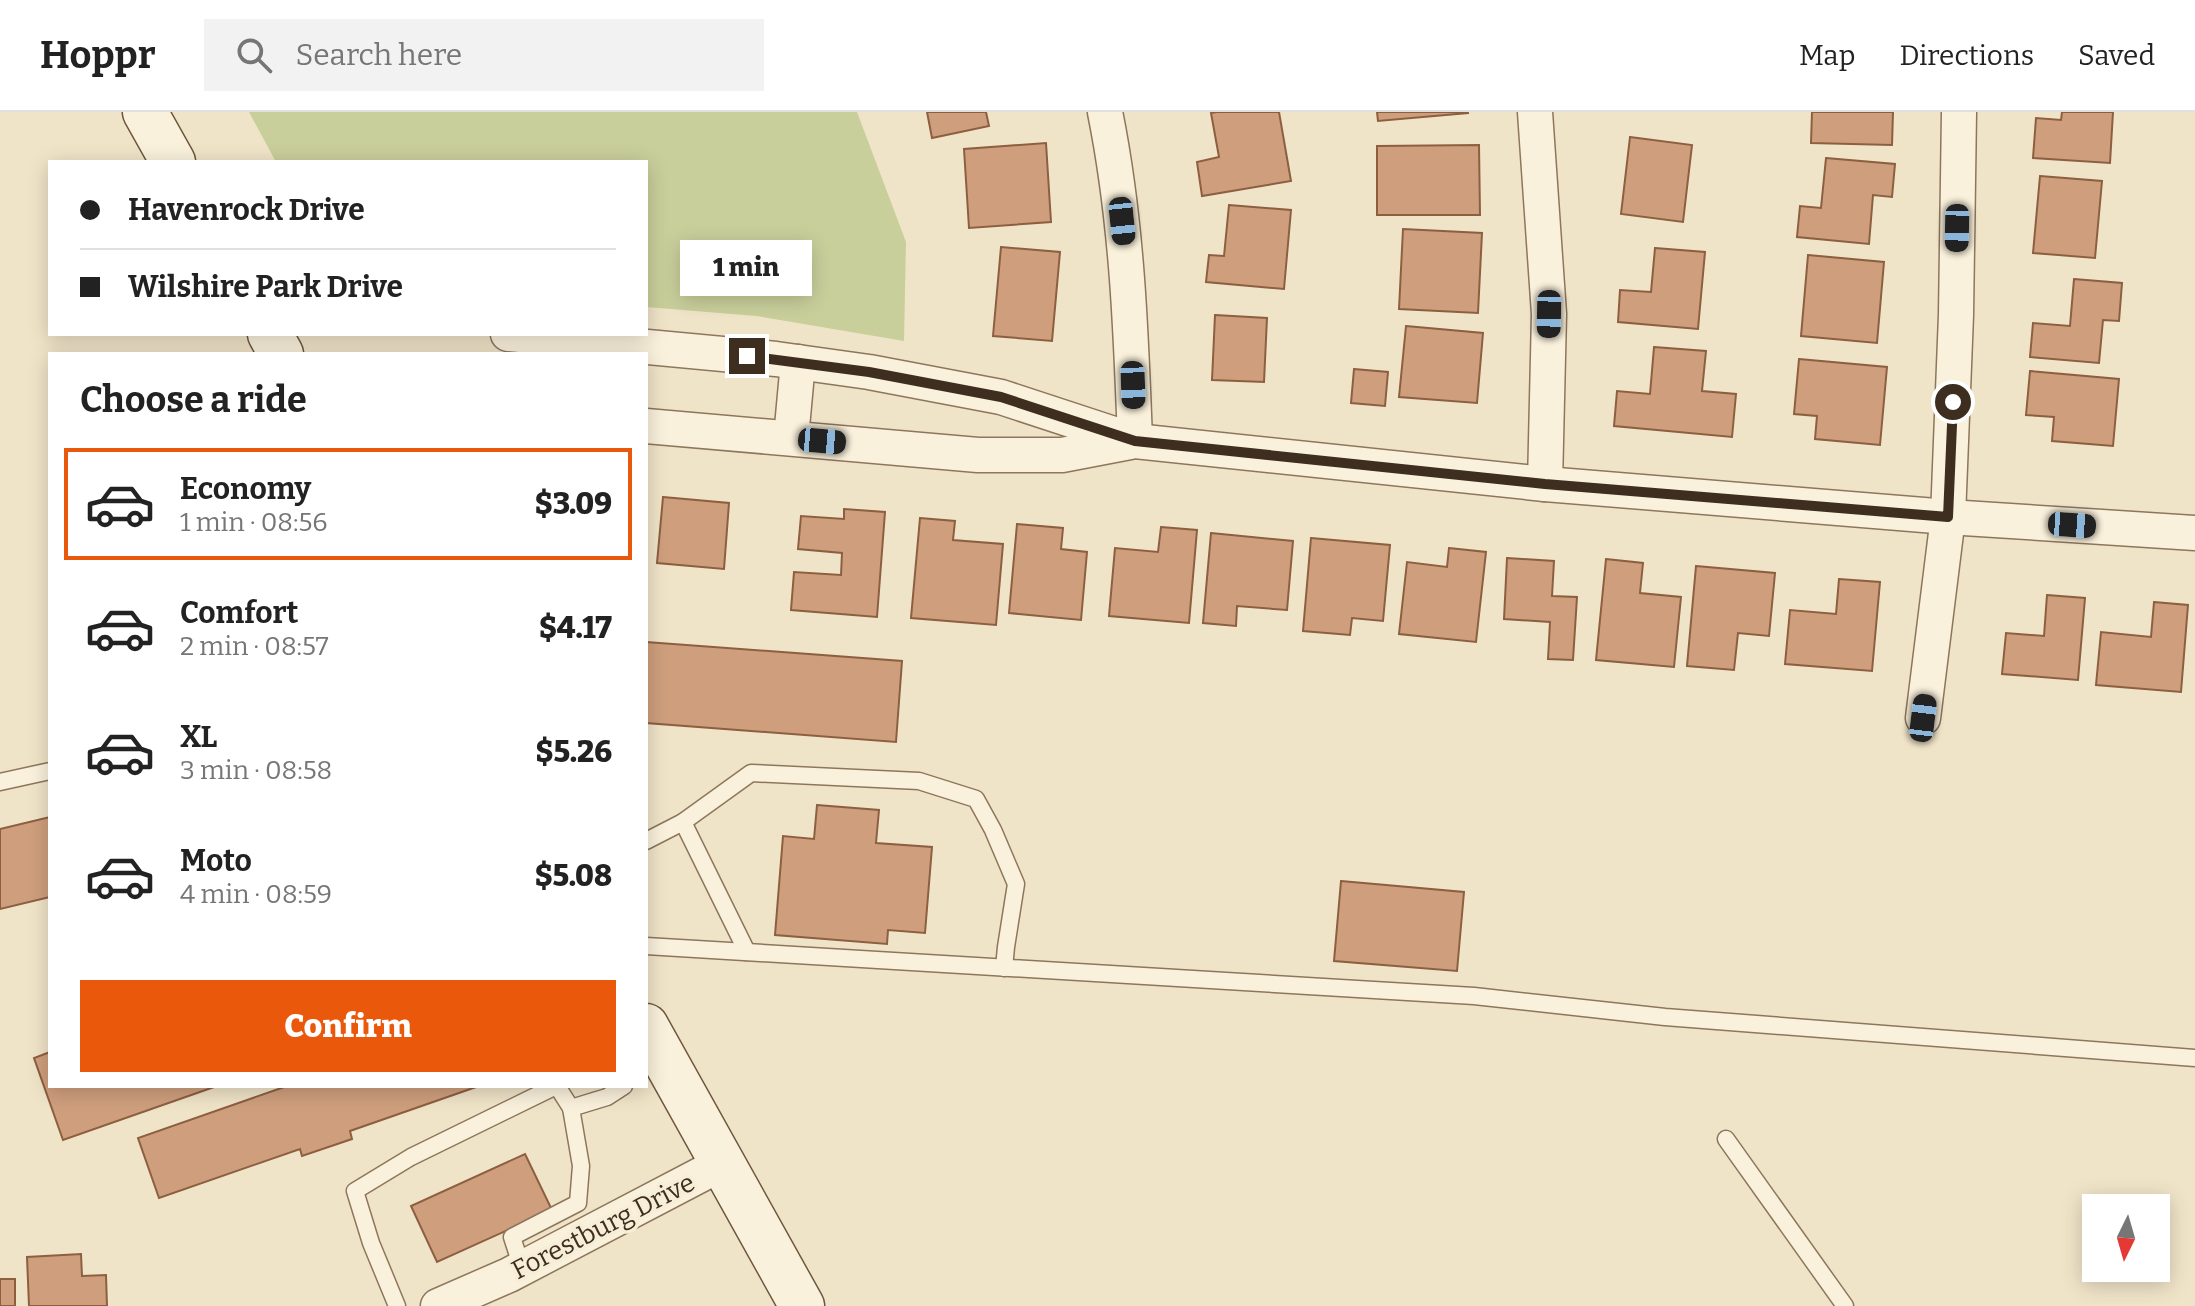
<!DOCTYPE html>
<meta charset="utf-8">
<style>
:root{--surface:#fff;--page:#f2f2f2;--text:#222;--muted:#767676;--line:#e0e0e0;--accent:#ea580c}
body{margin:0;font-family:Bitter,serif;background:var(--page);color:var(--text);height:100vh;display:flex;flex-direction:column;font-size:30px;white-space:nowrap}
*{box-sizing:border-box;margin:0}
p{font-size:26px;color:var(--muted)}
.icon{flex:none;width:44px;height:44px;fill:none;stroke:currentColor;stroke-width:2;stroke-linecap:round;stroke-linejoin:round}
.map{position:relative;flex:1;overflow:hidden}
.details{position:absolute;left:48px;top:240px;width:600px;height:736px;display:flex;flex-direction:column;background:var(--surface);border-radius:0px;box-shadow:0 4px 20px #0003}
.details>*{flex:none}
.top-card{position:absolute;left:48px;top:48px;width:600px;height:176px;border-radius:0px;box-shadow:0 4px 20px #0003;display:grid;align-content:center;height:176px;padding:0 32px;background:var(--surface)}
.needle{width:52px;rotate:185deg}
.tools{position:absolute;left:2082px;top:1082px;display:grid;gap:16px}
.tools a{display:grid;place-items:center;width:88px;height:88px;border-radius:0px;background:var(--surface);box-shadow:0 4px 20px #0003;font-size:40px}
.end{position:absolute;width:36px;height:36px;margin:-18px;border:10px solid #3d2e20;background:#fff;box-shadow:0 0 0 4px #fff}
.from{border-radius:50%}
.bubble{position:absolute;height:56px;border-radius:0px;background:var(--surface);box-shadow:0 4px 20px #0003;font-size:26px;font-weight:800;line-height:56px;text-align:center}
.car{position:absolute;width:24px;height:48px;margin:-24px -12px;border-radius:10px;box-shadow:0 0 6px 2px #0007;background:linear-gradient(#222 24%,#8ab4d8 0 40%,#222 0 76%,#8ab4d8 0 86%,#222 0)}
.top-card b{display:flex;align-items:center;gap:28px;height:76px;font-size:30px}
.top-card b+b{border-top:2px solid var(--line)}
.top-card i{width:20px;height:20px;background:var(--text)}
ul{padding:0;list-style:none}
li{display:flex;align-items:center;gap:24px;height:112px;margin:0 16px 12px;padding:0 16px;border:4px solid transparent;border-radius:0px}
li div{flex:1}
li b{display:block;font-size:30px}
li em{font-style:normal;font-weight:800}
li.on{border-color:var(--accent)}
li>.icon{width:72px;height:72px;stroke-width:1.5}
h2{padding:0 32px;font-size:36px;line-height:96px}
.button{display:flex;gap:16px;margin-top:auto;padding:16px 32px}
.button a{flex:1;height:92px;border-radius:0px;background:var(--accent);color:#fff;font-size:32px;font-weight:800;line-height:92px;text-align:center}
header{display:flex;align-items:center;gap:48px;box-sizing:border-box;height:112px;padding:0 40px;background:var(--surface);border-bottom:2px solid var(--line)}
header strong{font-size:38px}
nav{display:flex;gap:44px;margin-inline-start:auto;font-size:28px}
.search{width:560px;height:72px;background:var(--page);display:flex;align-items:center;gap:20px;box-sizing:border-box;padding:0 28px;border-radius:0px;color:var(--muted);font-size:30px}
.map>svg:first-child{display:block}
.green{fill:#c9cf9b}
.building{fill:#cf9f7d;stroke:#8d5f41;stroke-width:2}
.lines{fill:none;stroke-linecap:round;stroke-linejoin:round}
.service-casing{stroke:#8d765c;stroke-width:19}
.minor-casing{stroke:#8d765c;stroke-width:37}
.secondary-casing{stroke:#6f573f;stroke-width:47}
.service{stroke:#faf1dc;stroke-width:16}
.minor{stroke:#faf1dc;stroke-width:34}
.secondary{stroke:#faf1dc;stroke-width:44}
.route{stroke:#3d2e20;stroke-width:10}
.labels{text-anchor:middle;stroke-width:7;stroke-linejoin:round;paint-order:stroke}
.street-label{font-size:26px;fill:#3d2e20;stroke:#f7eed8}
</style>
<header>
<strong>Hoppr</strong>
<div class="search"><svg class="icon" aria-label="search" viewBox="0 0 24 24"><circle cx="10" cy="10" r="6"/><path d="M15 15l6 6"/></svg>Search here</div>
<nav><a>Map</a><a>Directions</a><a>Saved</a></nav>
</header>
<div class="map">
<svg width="2195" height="1194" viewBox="0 0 2195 1194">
<rect width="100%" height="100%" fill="#f0e4c8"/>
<polygon class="green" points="249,0 857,0 906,130 904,229 756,204 646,195 646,50 276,50"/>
<g class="building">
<polygon points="927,0 986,0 989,14 932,26"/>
<polygon points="1217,0 1279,0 1291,69 1202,84 1197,50 1219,45 1211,1"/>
<polygon points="1377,0 1468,0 1468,1 1378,9"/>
<polygon points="1812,0 1893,0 1892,33 1811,31"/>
<polygon points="2062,0 2113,0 2110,51 2033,46 2036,6 2061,8"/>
<polygon points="1630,25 1692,33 1683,110 1621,102"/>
<polygon points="1046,31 1051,110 969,116 964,37"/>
<polygon points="1479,33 1480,103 1377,103 1377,34"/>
<polygon points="1826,46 1895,52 1892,85 1873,83 1869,132 1797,125 1800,94 1821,96"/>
<polygon points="2040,64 2102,69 2095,146 2033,141"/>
<polygon points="1229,93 1291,98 1284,177 1206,170 1209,143 1224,144"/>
<polygon points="1403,117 1482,121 1478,201 1399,197"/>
<polygon points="1001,135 1060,140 1052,229 993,224"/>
<polygon points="1655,136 1705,140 1698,217 1618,210 1620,178 1651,180"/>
<polygon points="1808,143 1884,150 1877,231 1801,224"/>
<polygon points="2074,167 2122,171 2119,209 2103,208 2099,251 2030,245 2033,211 2070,214"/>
<polygon points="1215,203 1267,206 1264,270 1212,268"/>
<polygon points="1406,214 1483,221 1477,291 1399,285"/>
<polygon points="1654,235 1706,239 1702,279 1736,282 1732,325 1614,314 1617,279 1650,282"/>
<polygon points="1799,247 1887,255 1880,333 1815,327 1817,304 1794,302"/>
<polygon points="1354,257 1388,260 1385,294 1351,291"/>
<polygon points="2030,259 2119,267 2113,334 2052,329 2054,305 2026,303"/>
<polygon points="663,385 729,391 724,457 657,451"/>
<polygon points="844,397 885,400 877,505 791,498 794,460 841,463 842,441 798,437 801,404 844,407"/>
<polygon points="920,406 955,409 953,428 1003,432 996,513 911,506"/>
<polygon points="1017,412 1063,416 1061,437 1087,440 1081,508 1009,501"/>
<polygon points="1161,415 1197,418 1189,511 1109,504 1115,436 1158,440"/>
<polygon points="1211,421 1293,429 1287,498 1237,494 1236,514 1203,511"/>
<polygon points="1311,426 1390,433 1383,509 1352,506 1350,523 1303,519"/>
<polygon points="1449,436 1486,440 1476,530 1399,522 1407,450 1447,455"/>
<polygon points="1507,446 1554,449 1552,484 1577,485 1573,548 1548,547 1550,510 1504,507"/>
<polygon points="1606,447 1643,451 1640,481 1681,485 1674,555 1596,548"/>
<polygon points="1696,454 1775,461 1769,524 1738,521 1734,558 1687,554"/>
<polygon points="1839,467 1880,470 1872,559 1785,552 1790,498 1836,502"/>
<polygon points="2047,483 2085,486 2078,568 2002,562 2006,521 2044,524"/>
<polygon points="2154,490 2188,493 2181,580 2096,573 2101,520 2151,525"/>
<polygon points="646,530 902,549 896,630 646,611"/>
<polygon points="817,693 879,698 876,731 932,735 925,821 888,818 887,832 775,823 783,724 814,727"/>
<polygon points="50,705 50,785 0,797 0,717"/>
<polygon points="1341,769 1464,780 1457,859 1334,849"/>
<polygon points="50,940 50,974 217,974 63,1028 34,946"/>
<polygon points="287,974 479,974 350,1019 352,1027 302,1044 300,1037 159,1086 138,1026"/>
<polygon points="525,1042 552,1098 437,1150 411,1094"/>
<polygon points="81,1142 82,1164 106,1163 107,1194 29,1194 27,1145"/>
<rect x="0" y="1167" width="15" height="27"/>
</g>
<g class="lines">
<g class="service-casing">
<g id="service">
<polyline points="0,670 50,659"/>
<polyline points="683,710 751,661 919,669 976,687 993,718 1016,772 1006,835 1004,856"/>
<polyline points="646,729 683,710 747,840"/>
<polyline points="646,834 1474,884 1665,905 2195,946"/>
<polyline points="557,974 571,996 607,985 624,974"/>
<polyline points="1726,1027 1845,1194"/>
<polyline points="522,1156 512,1125 578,1091 581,1054 571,996"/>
<polyline points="397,1194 371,1131 355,1079 411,1045 556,974"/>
</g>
</g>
<g class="minor-casing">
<g id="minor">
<path d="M 1105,0 C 1127,109 1131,218 1135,329"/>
<polyline points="1535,0 1549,202 1545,372"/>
<polyline points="508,222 776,247 869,260 1001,285 1135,329 1545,372 1948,405 2195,421"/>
<polyline points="646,314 978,343 1062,343 1130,330"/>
<polyline points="791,326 798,250"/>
<polyline points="1923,606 1948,405 1956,203 1959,0"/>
<polyline points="438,1194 509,1163 723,1051"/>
</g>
</g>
<g class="secondary-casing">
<g id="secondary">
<polyline points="145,0 173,50"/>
<polyline points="270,222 281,242"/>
<polyline points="646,914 802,1194"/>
</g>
</g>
<use href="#service" class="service"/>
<use href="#minor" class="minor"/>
<use href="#secondary" class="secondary"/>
</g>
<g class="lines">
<polyline class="route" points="747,244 869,260 1001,285 1135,329 1545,372 1948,405 1953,290"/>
</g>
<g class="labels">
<g class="street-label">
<text transform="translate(603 1114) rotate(-27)" y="9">Forestburg Drive</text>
</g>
</g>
</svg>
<div class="tools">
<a><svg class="needle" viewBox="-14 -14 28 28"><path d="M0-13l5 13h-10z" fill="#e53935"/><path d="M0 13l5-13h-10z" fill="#767676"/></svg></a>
</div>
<i class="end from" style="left:1953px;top:290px"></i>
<i class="end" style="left:747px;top:244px"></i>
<div class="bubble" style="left:680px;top:128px;width:132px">1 min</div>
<i class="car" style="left:1122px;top:109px;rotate:174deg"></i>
<i class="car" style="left:1957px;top:116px;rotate:181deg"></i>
<i class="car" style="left:1549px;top:202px;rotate:181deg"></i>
<i class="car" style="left:1133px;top:273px;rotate:178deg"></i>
<i class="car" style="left:822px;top:329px;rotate:95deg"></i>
<i class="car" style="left:2072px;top:413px;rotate:94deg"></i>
<i class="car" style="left:1923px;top:606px;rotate:7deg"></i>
<div class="top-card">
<b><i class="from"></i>Havenrock Drive</b>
<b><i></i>Wilshire Park Drive</b>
</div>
<section class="details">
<h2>Choose a ride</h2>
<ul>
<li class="on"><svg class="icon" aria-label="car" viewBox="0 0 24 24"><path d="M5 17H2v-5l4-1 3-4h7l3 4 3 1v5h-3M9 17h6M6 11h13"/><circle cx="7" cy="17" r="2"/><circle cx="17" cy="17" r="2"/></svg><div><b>Economy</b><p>1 min · 08:56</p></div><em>$3.09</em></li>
<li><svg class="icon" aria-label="car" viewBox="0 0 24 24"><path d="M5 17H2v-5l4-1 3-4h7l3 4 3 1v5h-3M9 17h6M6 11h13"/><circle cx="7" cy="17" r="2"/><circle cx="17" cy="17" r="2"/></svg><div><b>Comfort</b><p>2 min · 08:57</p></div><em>$4.17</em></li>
<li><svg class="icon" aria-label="car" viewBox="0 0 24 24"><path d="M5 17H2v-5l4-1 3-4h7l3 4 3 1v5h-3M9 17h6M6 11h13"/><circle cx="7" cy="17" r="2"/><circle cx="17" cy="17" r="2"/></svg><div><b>XL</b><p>3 min · 08:58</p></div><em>$5.26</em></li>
<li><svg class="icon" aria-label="car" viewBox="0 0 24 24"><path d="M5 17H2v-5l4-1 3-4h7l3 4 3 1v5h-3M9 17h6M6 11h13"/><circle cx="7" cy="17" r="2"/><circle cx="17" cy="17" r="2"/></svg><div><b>Moto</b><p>4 min · 08:59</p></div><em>$5.08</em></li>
</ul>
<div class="button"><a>Confirm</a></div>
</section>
</div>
